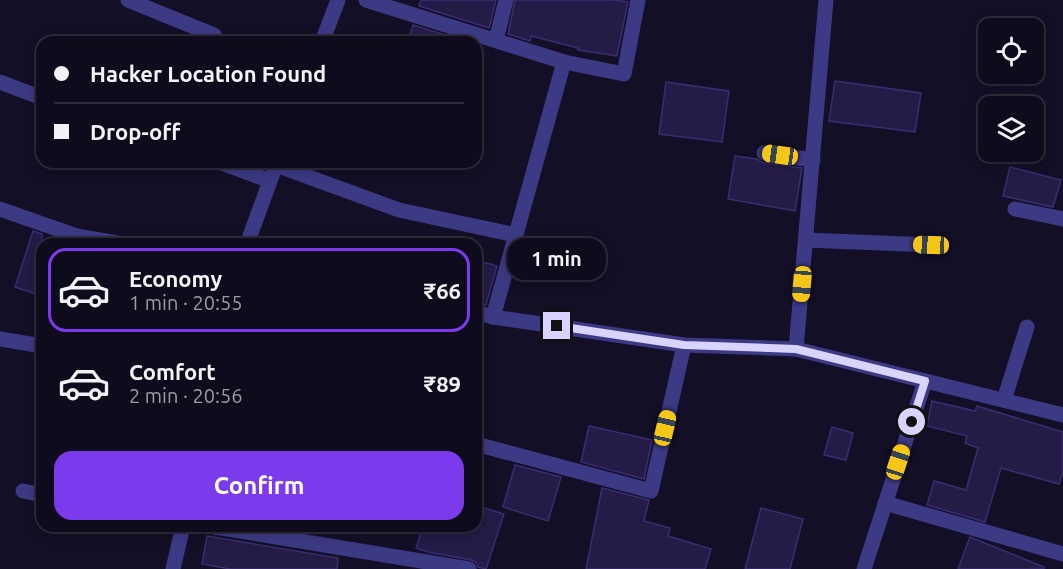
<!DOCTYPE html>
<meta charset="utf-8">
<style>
:root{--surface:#0e0b1c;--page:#1c1929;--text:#f1f3f6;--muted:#9b9ba3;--line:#2e2b3b;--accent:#7c3aed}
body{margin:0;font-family:Ubuntu,sans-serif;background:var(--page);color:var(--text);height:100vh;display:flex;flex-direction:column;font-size:22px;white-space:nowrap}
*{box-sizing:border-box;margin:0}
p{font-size:20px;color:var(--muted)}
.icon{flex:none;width:33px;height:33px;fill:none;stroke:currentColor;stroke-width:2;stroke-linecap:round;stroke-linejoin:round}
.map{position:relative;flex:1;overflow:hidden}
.sheet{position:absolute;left:36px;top:238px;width:446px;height:294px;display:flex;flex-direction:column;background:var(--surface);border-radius:18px;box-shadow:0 3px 15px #0003,0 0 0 2px var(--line)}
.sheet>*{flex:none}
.banner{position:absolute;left:36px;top:36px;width:446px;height:132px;border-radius:18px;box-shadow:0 3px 15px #0003,0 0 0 2px var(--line);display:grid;align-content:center;height:132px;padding:0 18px;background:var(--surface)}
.fabs{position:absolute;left:978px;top:18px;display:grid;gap:12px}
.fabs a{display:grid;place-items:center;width:66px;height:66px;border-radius:12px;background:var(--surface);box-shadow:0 3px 15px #0003,0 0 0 2px var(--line);font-size:30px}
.end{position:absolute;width:27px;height:27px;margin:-14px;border:8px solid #d9d4ff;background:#111;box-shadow:0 0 0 3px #111}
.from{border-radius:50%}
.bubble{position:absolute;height:42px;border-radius:18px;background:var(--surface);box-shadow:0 3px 15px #0003,0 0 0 2px var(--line);font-size:20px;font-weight:700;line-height:42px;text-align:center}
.car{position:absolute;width:18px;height:36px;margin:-18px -9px;border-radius:8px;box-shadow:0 0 4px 2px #0007;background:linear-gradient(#f5c518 24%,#345 0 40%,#f5c518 0 76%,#345 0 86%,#f5c518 0)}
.banner b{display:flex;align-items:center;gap:21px;height:57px;font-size:22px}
.banner b+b{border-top:2px solid var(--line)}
.banner i{width:15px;height:15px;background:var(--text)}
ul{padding:10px 0 0;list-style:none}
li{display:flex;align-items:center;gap:18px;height:84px;margin:0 12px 9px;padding:0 6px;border:3px solid transparent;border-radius:18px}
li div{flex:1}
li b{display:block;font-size:22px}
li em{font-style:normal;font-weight:700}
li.on{border-color:var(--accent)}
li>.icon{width:54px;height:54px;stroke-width:1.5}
.action{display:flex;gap:12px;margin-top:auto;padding:12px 18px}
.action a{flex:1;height:69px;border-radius:18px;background:var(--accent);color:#fff;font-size:24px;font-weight:700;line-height:69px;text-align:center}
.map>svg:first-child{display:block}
.building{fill:#241b47;stroke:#3b2d73;stroke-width:1.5}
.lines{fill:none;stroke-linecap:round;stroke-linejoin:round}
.minor{stroke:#3d3a85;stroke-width:15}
.route{stroke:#d9d4ff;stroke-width:8}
</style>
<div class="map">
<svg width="1063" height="569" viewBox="0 0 1063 569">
<rect width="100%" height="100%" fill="#130f26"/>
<g class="building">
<polygon points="421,0 496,0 489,28 419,6"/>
<polygon points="515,0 614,0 628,2 617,56 578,50 578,48 531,36 530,41 508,34"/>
<polygon points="413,25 468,42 408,42"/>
<polygon points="835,81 921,93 915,132 829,121"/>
<polygon points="666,82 729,91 722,142 659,134"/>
<polygon points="735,156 757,159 763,163 802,168 795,211 728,199"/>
<polygon points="1010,167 1061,180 1053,207 1003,196"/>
<polygon points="33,231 42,234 42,273 36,294 15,287"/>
<polygon points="476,260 497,266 486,305 476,302"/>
<polygon points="932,401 975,411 977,406 1063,432 1063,471 1059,484 1001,468 985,522 927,505 934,481 966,490 978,448 965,443 967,436 927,426"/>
<polygon points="589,426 652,440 644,479 581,462"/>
<polygon points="832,427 853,433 846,460 824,455"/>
<polygon points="515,465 561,477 548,521 503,507"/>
<polygon points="602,488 649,500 644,521 670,528 668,536 711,549 705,569 586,569"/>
<polygon points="481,507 504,514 486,569 478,567 476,562 471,560 428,552 416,548 423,526 476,526"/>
<polygon points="761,508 803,519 790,569 745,569"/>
<polygon points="207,536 338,558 337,569 230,569 202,564"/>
<polygon points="970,537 1044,567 1044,569 958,569"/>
</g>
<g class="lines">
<g class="minor">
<polyline points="128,0 214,35"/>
<polyline points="366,0 564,62 624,74 638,0"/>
<polyline points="496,40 506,0"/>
<polyline points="322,42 338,0"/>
<polyline points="0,82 42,98"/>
<polyline points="764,153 813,160"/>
<polyline points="219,162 270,181"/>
<polyline points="276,165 399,210 516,235"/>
<polyline points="0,209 77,236 122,244"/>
<polyline points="1015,209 1063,219"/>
<polyline points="806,240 931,245"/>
<polyline points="247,244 277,162"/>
<polyline points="476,312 493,317 684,345 796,349 1063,415"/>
<polyline points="493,317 564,62"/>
<polyline points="0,339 42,346"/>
<polyline points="796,349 826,0"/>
<polyline points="1004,400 1027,327"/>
<polyline points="476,444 651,491 684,345"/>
<polyline points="23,491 42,495"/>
<polyline points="885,503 1063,554"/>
<polyline points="209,526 469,569"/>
<polyline points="173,569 183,526"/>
<polyline points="864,569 925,381"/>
</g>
</g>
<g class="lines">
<polyline class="route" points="557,326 684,345 796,349 925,381 912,422"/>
</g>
</svg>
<div class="fabs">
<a><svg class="icon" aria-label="locate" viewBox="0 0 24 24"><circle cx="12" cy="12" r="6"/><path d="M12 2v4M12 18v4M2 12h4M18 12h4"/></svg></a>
<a><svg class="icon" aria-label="layers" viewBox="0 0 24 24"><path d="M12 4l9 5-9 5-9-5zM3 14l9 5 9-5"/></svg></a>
</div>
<i class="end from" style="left:912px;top:422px"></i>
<i class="end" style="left:557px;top:326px"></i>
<div class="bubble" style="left:507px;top:238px;width:99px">1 min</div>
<i class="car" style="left:780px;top:155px;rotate:278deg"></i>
<i class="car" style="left:931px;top:245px;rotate:272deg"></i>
<i class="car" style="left:802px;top:284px;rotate:185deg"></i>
<i class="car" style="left:665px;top:428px;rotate:13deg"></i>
<i class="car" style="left:898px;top:462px;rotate:18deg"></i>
<div class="banner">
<b><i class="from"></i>Hacker Location Found</b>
<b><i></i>Drop-off</b>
</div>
<section class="sheet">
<ul>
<li class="on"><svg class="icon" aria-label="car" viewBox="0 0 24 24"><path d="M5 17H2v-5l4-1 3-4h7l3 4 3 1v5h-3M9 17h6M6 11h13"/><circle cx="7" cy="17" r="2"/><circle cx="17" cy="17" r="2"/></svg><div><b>Economy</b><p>1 min · 20:55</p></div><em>₹66</em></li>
<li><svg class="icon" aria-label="car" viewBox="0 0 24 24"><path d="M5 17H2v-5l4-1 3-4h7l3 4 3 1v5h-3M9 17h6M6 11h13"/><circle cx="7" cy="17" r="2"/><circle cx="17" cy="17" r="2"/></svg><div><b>Comfort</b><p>2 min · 20:56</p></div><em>₹89</em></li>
</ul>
<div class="action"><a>Confirm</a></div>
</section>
</div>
